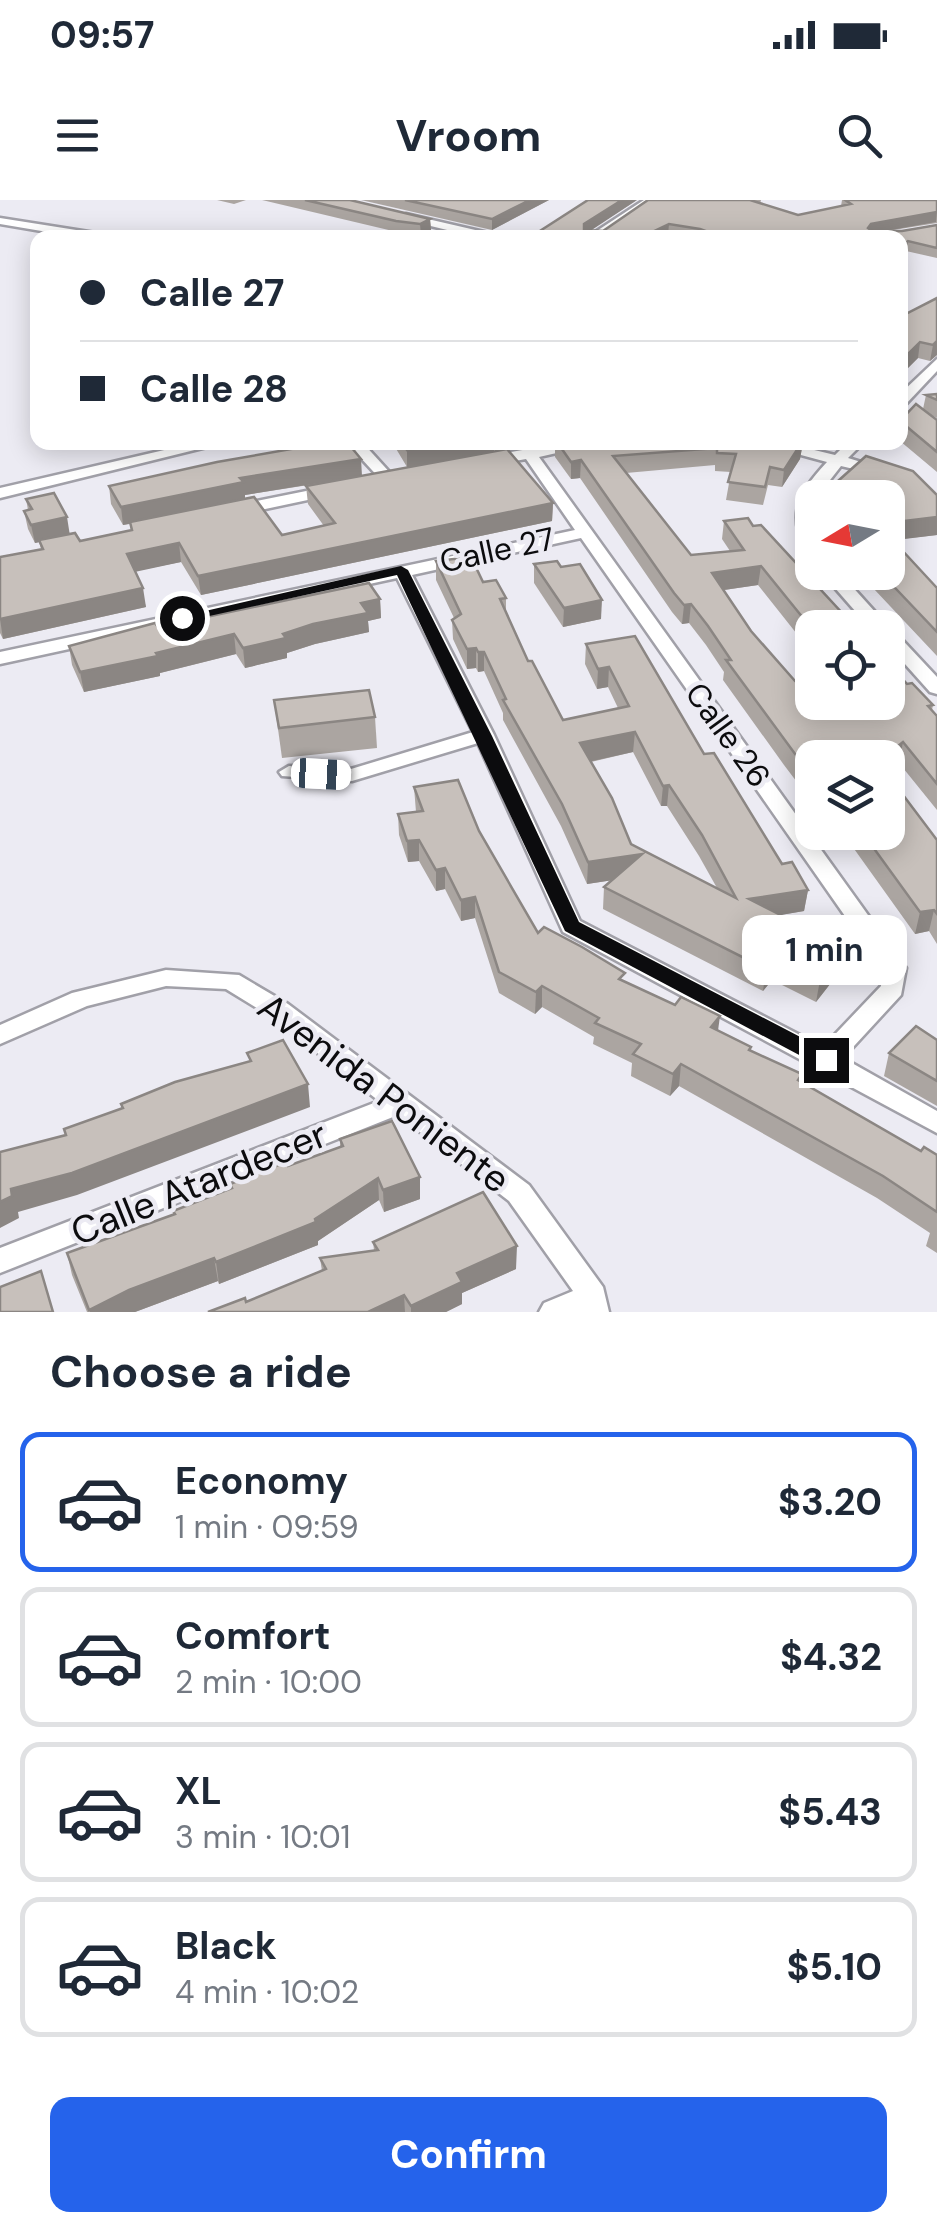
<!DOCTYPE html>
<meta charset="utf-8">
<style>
:root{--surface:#fff;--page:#f2f2f3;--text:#1f2937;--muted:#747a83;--line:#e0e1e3;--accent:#2563eb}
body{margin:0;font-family:"DM Sans",sans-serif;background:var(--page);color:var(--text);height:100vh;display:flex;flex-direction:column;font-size:38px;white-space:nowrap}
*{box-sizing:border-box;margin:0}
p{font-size:32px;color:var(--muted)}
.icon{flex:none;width:55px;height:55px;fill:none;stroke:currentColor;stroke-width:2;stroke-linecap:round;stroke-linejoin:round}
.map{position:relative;height:1112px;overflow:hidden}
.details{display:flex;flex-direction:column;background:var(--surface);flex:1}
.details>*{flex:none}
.guide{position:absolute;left:30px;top:30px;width:878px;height:220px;border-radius:20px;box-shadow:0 5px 25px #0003;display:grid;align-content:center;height:220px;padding:0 50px;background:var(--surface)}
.needle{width:65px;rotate:260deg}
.buttons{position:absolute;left:795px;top:280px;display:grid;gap:20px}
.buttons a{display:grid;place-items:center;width:110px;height:110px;border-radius:20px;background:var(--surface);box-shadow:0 5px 25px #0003;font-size:50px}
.end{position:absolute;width:45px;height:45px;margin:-22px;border:12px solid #0c0c0e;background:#fff;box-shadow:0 0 0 5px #fff}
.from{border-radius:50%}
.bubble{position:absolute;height:70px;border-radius:20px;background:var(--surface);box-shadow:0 5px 25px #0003;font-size:32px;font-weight:700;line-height:70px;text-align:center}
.car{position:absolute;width:30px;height:60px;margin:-30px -15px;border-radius:12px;box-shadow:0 0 8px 2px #0007;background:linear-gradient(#fff 24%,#345 0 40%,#fff 0 76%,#345 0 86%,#fff 0)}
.guide b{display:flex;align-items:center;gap:35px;height:95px;font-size:38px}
.guide b+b{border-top:2px solid var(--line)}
.guide i{width:25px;height:25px;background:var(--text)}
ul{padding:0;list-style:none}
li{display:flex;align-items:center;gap:30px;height:140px;margin:0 20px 15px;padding:0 30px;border:5px solid var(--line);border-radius:20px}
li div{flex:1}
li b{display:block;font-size:38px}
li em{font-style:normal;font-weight:700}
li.active{border-color:var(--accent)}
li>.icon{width:90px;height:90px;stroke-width:1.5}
h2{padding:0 50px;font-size:45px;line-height:120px}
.cta{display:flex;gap:20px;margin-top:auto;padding:20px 50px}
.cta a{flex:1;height:115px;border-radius:20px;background:var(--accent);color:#fff;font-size:40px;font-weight:700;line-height:115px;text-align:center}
.status{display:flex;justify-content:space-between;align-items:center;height:70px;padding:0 50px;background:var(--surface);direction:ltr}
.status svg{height:28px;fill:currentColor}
header{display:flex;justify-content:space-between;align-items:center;height:130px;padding:0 50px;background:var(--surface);font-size:45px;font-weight:700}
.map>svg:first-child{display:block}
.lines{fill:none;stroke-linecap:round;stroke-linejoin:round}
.minor-casing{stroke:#a1a0a8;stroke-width:5}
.minor{fill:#fff;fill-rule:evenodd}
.wall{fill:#aba5a1;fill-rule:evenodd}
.shaded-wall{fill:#8b8683}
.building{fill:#c7c0bb;stroke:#8b8683;stroke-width:2.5;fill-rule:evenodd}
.route{fill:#0c0c0e}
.labels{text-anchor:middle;stroke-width:9;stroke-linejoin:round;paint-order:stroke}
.street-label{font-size:32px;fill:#0c0c0e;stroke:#ecebf3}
.near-street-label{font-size:38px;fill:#0c0c0e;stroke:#ecebf3}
</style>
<div class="status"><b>09:57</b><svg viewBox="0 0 49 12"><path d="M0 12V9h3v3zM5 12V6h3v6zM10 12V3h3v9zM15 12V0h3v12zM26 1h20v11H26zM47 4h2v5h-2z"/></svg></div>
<header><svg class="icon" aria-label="menu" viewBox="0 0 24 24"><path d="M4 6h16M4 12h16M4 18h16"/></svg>Vroom<svg class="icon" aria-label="search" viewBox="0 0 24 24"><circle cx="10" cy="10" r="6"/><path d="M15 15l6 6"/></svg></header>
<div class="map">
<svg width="937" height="1112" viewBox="0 0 937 1112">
<rect width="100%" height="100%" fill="#ecebf3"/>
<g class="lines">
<g class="minor-casing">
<g id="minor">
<polygon points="644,0 656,0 600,38 586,38"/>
<polygon points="406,14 497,35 502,38 480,38 402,19 401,17"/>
<polygon points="0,18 108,35 113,38 83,38 0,24"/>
<polygon points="937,159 937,171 905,205 900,206 900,194"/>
<polygon points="199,242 227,242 0,298 0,288"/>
<polygon points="346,242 362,242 393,276 393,282 383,282"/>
<path d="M 569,242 L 605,242 L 539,257 L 906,768 L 901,795 L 843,858 L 937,911 L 937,933 L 563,732 L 478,543 L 352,581 L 282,576 L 279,572 L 289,566 L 351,569 L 473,532 L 397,378 L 0,464 L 0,452 L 575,330 L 526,259 L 487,266 L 479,261 L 487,256 ZM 581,338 L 882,769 L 881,786 L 823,847 L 580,721 L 494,535 L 412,375 Z"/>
<path d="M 753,242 L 781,242 L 835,255 L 848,242 L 864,242 L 848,258 L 887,270 L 879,275 L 841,266 L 816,298 L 812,298 L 812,355 L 804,350 C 788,311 799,292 827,262 Z"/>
<polygon points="331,286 336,288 336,294 237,315 229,310 237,305"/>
<polygon points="821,372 839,372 886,424 889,428 888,430 894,431 937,477 937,494 930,492 888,445 888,428 870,428"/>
<polygon points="166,770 239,775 288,804 529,985 603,1087 609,1112 539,1112 544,1103 573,1091 509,1001 398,915 0,1073 0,1048 379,901 270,816 226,789 166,786 87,806 0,844 0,825 72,793"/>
</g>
</g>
<use href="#minor" class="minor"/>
</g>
<g class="wall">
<polygon points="217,0 246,0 234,4"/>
<polygon points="262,0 350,0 430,19 431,30 421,35 397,32"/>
<polygon points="361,0 549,0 492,30"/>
<polygon points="637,0 591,30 603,31 648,0 761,0 760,4 798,15 841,6 842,0 937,0 937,23 887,31 902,31 937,25 937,58 906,51 900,38 685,38 668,35 662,38 529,38"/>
<polygon points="937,98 937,155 930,161 918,158 900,176 900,117"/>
<polygon points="937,194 937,218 931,215 937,220 937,272 900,241 900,220 923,209 926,195"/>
<path d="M 392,242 L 494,242 L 494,251 L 553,303 L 552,321 L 201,395 L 181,362 L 135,371 L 146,407 L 3,439 L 0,433 L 0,357 L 41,349 L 39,342 L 35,343 L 28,329 L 24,311 L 28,310 L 26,299 L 80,341 L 131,331 L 130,324 L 123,325 L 111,304 L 109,286 L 362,276 L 407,267 ZM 347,279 L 306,286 L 308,304 L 324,326 L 282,335 L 245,299 L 245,295 Z"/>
<polygon points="555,242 803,242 800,259 782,287 768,285 763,305 726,300 731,272 715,271 715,265 626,273 691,355 730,351 722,339 724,321 812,428 812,453 758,385 724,390 751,431 795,481 907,484 933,505 932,510 937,516 937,610 899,563 888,572 888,558 812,558 812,602 784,565 723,480 724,472 706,445 689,423 682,424 672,412 580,278 571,279 555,257"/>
<polygon points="829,289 937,295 937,335 892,340 937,388 937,456 858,372 888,372 888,298 828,298"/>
<path d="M 436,361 L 483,382 L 506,398 L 506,412 L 528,461 L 563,520 L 618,508 L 608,487 L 597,489 L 585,464 L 586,444 L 704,554 L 782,664 L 808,690 L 804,711 L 780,715 L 841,770 L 816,802 L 772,780 L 763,791 L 603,709 L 604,687 L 613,680 L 587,684 L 561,626 L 503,520 L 503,513 L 484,471 L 478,472 L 476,468 L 467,469 L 453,439 L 452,420 L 454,418 L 436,380 ZM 633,552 L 661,606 L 667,606 L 699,656 L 717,688 L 631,644 L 591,562 Z"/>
<polygon points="534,364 601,419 563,427 534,383"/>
<polygon points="380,399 381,418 368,421 369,432 315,444 287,453 287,458 245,468 236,454 160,473 160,476 84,492 72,465 69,446 158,427"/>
<polygon points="274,500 375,517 377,548 282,558"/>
<polygon points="414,587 479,631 538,733 624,782 718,831 801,881 921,951 937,955 937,1053 926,1046 930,1033 877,998 679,886 670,896 631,876 632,863 593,844 594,837 542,807 535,814 499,793 475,718 461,721 445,689 436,691 419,661 408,662 399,635 398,614 416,612"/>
<polygon points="842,632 888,632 937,640 937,744 929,731 915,734"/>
<polygon points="937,840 937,906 884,876 889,853"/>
<polygon points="340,939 420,977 420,999 384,1012 379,1000 318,1041 318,1045 219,1084 218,1081 135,1112 87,1112 72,1075 67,1053 174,1014 231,989 230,984 288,966 340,947"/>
<polygon points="373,1042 516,1069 462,1093 462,1104 446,1112 208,1112 246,1102 322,1071 320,1058 374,1050"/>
</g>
<g class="shaded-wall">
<polygon points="530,0 549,0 492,30 492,19"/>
<polygon points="622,0 637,0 584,35 584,24"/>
<polygon points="937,12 936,22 869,34 868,28 871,24"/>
<polygon points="430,19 431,30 421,35 420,24"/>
<polygon points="669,24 668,35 662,38 640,38"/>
<polygon points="908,41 906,51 900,57 900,48"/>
<polygon points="937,141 937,155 930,161 933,145"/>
<polygon points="920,142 918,158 900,176 900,162"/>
<polygon points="448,242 494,242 494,252 407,267 407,250"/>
<polygon points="803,242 800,259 782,287 784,270"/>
<polygon points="361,259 362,276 245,295 245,300 123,325 121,307 240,278"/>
<polygon points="581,260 580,278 571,279 571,262"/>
<polygon points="553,303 552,321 201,395 198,376"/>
<polygon points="67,317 70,336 35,343 31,325"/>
<polygon points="937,317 937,335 888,341 888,323"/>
<polygon points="179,343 181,362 130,373 127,354"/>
<polygon points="761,366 758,385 710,392 712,373"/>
<polygon points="143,388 146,407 3,439 0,419"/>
<polygon points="380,399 381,418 368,421 369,432 315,444 287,453 287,458 245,468 243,448 283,434 361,403"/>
<polygon points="602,400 601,419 563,427 564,408"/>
<polygon points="691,404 689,423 682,424 684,405"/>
<polygon points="234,434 236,454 160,473 160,476 84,492 80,472"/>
<polygon points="476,448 476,468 467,469 467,449"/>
<polygon points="478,452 484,452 484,471 478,472"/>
<polygon points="609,467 608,487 597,489 598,469"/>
<polygon points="635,532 633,552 579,564 580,543"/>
<polygon points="903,542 899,563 888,572 888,558 883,558"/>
<polygon points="669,585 667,606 661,606 663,586"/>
<polygon points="419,640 419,661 408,662 407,641"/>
<polygon points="642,654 640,676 587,684 588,662"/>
<polygon points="445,668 445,689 436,691 436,670"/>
<polygon points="808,690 804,711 746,721 749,699"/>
<polygon points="475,697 475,718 461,721 461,700"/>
<polygon points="934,710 929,731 915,734 920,712"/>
<polygon points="846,748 841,770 816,802 820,780"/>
<polygon points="775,758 772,780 763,791 766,769"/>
<polygon points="542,786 542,807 535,814 536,792"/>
<polygon points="720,816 717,838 711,827"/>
<polygon points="681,864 679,886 670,896 673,874"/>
<polygon points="308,884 310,907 77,995 18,1012 19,1018 0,1028 0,1002 11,989"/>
<polygon points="420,977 420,999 384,1012 383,990"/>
<polygon points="378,978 379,1000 318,1041 318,1045 219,1084 216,1062 315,1019"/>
<polygon points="517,1046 516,1069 462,1093 462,1104 446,1112 411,1112 411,1106 457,1073"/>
<polygon points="214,1058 218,1081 135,1112 90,1112 89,1110 129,1090"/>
<polygon points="404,1095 405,1112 368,1112"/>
</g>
<g class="building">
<polygon points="305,0 350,0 430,19 420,24 396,21"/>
<polygon points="405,0 530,0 492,19"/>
<polygon points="588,0 622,0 584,24 584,30 603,31 648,0 750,0 798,15 851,4 845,0 937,0 937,12 871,24 868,28 872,31 902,31 937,25 937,48 908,41 900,48 900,38 725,38 700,29 669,24 640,38 529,38"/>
<polygon points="937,98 937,141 933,145 920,142 900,162 900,117"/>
<polygon points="937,194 937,200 926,195"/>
<polygon points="916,204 937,220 937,252 900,221"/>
<polygon points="331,242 347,242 361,259 240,278 244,282 121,307 109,286 217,262"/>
<polygon points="402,242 448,242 407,250"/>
<polygon points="557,242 802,242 784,270 770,267 765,287 728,282 736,254 717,253 717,248 613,256 691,355 744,350 724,321 748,318 753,326 761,325 856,428 812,428 812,429 761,366 712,373 751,431 795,481 812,478 812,502 888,502 888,462 907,484 912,483 933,505 928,506 937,516 937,584 903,542 883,558 812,558 812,577 726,460 731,460 708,426 691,404 684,405 674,393 581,260 571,262"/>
<polygon points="507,249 553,303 198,376 179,343 127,354 143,388 0,419 0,357 43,349 39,340 75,333 80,341 132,330 130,322 254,297 282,335 335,323 306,286"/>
<polygon points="866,256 913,271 937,295 937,317 888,323 888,298 857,298 835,295 836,291 829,289"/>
<polygon points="54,293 67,317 31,325 24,311 32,309 26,299"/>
<polygon points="888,335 937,388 937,432 880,372 888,372"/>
<path d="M 471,357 L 483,382 L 496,380 L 506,398 L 500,399 L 528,461 L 532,461 L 563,520 L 629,506 L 609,467 L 598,469 L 586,444 L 635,436 L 704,554 L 714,553 L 782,664 L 792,662 L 808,690 L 749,699 L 846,748 L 820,780 L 775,758 L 766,769 L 604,687 L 642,654 L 588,662 L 562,604 L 503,500 L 506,499 L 484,452 L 478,452 L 476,448 L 467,449 L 452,420 L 461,414 L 436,361 ZM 635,532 L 663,586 L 669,585 L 702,635 L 736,698 L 631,644 L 612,598 L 580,543 Z"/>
<polygon points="557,361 561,367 580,364 602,400 564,408 534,364"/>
<polygon points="369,383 380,399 361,403 368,413 313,424 283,434 286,438 243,448 234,434 156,453 158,456 80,472 69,446 155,423 158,427"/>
<polygon points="369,490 375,517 279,528 274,500"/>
<polygon points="888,575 937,640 937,714 934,710 920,712 862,632 888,632"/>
<polygon points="458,580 479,631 538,733 544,727 582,747 625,773 619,779 675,805 681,797 720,816 711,827 751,847 749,850 802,874 798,880 921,951 924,947 937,955 937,1012 883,976 681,864 673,874 633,854 641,844 595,823 599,818 542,786 536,792 499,772 475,697 461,700 445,668 436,670 419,640 407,641 398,614 423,611 414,587"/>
<polygon points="916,826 937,840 937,881 889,853"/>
<polygon points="283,840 308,884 72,973 11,989 12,996 0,1002 0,952 66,935 64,929 123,908 121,904 175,882 251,861 247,853"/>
<polygon points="392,921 420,977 383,990 378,978 315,1019 316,1022 216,1062 214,1058 129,1090 89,1110 67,1053 175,1014 173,1011 232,988 230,984 286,962 288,966 343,946 340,939"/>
<polygon points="483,992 517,1046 457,1073 462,1082 411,1106 404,1095 368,1112 208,1112 245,1098 246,1102 326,1069 320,1058 378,1050 373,1042"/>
<polygon points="41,1071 53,1112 0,1112 0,1087"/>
</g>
<polygon class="route" points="401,366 408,370 492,536 579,722 833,854 833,865 818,865 565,731 397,375 182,422 175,418"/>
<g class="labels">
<g class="street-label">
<text transform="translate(497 350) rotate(-12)" y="11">Calle 27</text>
<text transform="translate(728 535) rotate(54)" y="11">Calle 26</text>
</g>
<g class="near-street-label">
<text transform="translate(384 893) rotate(37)" y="13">Avenida Poniente</text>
<text transform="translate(199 983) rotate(-22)" y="13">Calle Atardecer</text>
</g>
</g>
</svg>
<div class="buttons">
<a><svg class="needle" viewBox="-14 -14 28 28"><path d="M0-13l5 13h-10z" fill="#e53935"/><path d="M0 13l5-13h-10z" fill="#747a83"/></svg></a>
<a><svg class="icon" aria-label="locate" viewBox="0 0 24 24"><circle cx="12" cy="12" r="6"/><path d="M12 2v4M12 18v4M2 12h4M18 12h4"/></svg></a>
<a><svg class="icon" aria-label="layers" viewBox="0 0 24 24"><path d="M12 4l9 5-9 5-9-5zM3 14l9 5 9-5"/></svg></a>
</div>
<i class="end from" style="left:182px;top:418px"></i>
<i class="end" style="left:826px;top:860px"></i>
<div class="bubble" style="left:742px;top:715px;width:165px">1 min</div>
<i class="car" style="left:321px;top:574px;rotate:93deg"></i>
<div class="guide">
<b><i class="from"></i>Calle 27</b>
<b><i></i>Calle 28</b>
</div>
</div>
<section class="details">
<h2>Choose a ride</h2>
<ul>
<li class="active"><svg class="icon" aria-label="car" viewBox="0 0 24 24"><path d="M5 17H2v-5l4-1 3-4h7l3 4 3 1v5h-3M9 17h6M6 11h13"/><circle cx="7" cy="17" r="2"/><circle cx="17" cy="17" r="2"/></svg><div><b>Economy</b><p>1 min · 09:59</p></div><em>$3.20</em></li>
<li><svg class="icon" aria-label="car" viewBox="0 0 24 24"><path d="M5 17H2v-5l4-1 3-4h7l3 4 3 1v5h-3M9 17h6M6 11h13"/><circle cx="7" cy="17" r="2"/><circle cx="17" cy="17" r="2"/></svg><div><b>Comfort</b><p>2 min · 10:00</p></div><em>$4.32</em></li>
<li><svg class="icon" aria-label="car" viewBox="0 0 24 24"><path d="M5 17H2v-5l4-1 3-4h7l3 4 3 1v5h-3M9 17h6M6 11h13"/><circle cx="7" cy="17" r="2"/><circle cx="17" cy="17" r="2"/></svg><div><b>XL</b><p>3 min · 10:01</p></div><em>$5.43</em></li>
<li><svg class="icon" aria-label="car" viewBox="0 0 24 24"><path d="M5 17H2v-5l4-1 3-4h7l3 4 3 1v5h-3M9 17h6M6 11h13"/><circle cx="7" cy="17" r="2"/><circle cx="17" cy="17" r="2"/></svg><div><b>Black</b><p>4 min · 10:02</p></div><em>$5.10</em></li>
</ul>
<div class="cta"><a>Confirm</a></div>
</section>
